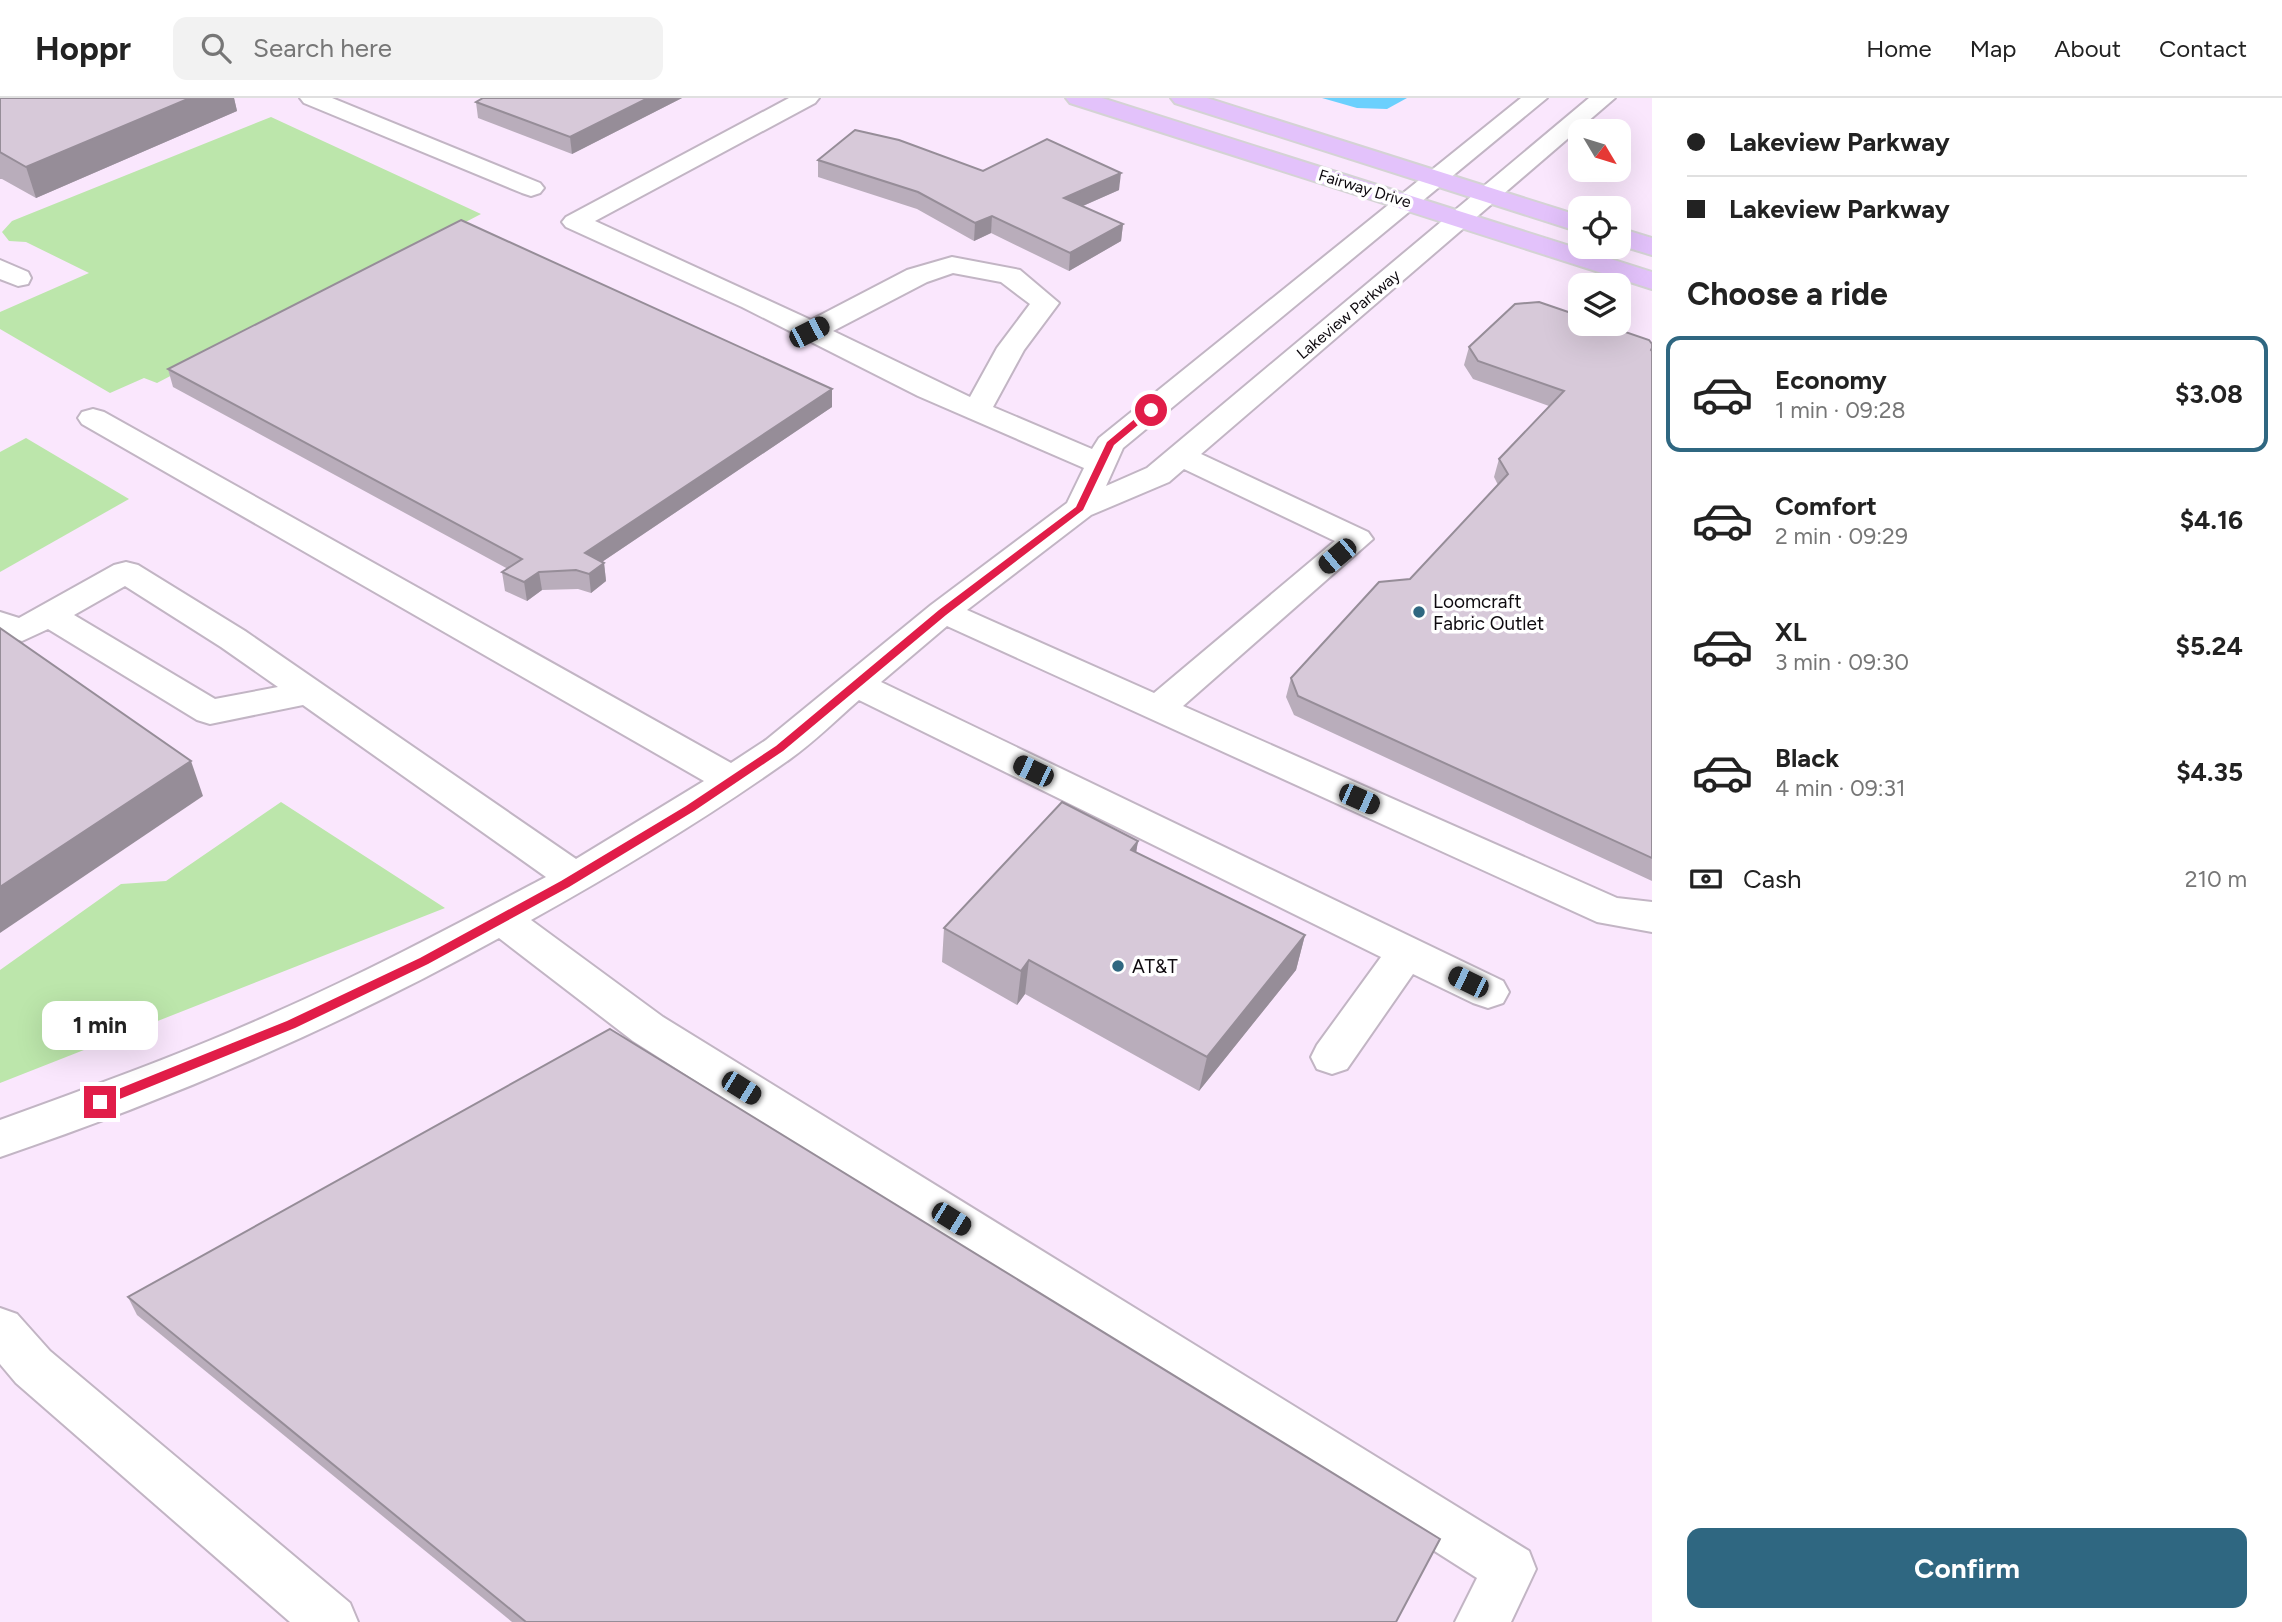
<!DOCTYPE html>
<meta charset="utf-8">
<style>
:root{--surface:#fff;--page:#f2f2f2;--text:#222;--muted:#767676;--line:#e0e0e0;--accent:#2f6781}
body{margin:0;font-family:Figtree,sans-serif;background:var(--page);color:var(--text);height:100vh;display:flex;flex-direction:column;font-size:26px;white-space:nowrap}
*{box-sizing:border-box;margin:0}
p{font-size:23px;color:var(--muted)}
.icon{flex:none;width:38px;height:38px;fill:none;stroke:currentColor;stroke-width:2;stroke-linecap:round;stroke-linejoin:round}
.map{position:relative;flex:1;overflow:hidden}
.drawer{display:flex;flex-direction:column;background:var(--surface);width:630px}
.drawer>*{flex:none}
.banner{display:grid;align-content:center;height:154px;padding:0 35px;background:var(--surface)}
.needle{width:46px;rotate:128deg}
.tools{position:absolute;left:1568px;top:21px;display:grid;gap:14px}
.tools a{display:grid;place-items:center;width:63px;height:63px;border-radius:14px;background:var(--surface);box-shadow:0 7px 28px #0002;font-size:35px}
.end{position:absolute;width:32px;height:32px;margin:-16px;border:9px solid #e11d48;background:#fff;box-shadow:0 0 0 4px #fff}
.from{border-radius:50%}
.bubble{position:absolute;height:49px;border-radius:14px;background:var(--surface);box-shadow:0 7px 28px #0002;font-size:23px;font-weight:700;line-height:49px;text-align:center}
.car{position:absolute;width:21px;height:42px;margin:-21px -10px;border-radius:9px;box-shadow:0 0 5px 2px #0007;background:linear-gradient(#222 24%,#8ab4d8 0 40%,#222 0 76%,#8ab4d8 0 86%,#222 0)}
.banner b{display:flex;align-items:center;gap:24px;height:66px;font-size:26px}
.banner b+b{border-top:2px solid var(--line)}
.banner i{width:18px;height:18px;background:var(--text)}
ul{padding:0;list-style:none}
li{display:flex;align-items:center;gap:21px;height:116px;margin:0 14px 10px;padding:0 21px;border:4px solid transparent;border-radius:14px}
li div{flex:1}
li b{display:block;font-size:26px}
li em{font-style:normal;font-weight:700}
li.current{border-color:var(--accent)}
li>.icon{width:63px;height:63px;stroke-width:1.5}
h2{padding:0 35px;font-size:32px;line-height:84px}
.pay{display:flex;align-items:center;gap:18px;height:77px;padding:0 35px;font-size:26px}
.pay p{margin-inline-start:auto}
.button{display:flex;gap:14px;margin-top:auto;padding:14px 35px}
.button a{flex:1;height:80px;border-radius:14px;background:var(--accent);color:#fff;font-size:28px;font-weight:700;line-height:80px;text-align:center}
header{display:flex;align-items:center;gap:42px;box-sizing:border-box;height:98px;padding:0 35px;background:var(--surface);border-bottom:2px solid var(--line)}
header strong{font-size:33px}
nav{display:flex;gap:38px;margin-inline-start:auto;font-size:24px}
.search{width:490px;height:63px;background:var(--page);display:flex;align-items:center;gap:18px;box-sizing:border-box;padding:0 24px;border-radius:14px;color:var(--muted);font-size:26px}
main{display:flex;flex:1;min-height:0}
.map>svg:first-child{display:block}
.built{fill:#fae7fd;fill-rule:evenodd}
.green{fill:#bce6ab}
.water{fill:#6bd0fd}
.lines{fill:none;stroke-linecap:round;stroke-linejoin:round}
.minor-casing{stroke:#c2b5c4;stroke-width:4}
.major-casing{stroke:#d4d3d4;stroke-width:4}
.minor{fill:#fff;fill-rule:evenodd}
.major{fill:#e3c2fb;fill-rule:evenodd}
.wall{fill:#b9adbb}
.shaded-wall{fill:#968d98}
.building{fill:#d7c9d9;stroke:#968d98;stroke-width:2}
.route{fill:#e11d48}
.poi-dot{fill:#2f6781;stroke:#fff;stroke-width:2.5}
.labels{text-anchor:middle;stroke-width:7;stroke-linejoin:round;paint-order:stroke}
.far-street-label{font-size:16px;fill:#0e0a0f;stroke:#fff}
.poi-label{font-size:19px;fill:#0e0a0f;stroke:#fff;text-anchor:start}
</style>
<header>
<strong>Hoppr</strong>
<div class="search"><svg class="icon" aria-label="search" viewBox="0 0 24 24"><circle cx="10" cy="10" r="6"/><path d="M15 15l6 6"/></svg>Search here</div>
<nav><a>Home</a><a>Map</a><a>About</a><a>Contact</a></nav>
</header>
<main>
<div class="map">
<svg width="1652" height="1524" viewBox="0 0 1652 1524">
<rect width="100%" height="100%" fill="#fcf4fd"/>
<path class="built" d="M 0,0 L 1652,0 L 1652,1524 L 0,1524 ZM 1580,33 L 1619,33 L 1619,72 L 1580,72 ZM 1580,110 L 1619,110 L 1619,149 L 1580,149 ZM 1580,187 L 1619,187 L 1619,226 L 1580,226 Z"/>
<g class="green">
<polygon points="271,19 481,116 157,285 144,280 110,295 0,231 0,214 89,175 26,144 9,143 2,134 12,123"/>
<polygon points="26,340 129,401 0,474 0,354"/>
<polygon points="281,704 445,810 0,985 0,872 121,786 166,783"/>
</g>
<polygon class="water" points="1322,0 1407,0 1387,11 1357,10"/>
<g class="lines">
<g class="minor-casing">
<g id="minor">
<polygon points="300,0 332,0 540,85 544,90 540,95 531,98 522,95 304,5"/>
<path d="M 789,0 L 819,0 L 815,5 L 595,123 L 811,222 L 907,172 L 952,159 L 1020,172 L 1059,205 L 1024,252 L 993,309 L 1092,351 L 1099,340 L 1521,0 L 1547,0 L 1123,350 L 1106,388 L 1147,370 L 1589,0 L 1615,0 L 1201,356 L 1368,434 L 1373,441 L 1183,608 L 1617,800 L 1652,804 L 1652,834 L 1597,824 L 947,528 L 881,584 L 1503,883 L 1509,894 L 1503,905 L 1488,910 L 1473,905 L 1413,876 L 1347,971 L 1332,976 L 1317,971 L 1311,959 L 1317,947 L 1381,859 L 859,602 C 836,622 814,644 790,661 C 707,720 619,773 531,822 L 663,919 L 1529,1453 L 1536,1471 L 1511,1524 L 1455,1524 L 1477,1480 L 633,943 L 499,840 C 340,928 171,1001 0,1059 L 0,1022 C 93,988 186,955 276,914 C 369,873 457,826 546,779 L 303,607 L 210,626 L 197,622 L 48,531 L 22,543 L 0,536 L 0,514 L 19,520 L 114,467 L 126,464 L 138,467 L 245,533 L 576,761 L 704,683 L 82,326 L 78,320 L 82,314 L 93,311 L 104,314 L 731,665 L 766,642 L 931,507 L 1067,405 L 1084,370 L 918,298 L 742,209 L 566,129 L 562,124 L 566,119 ZM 953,175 L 1001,184 L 1030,206 L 997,250 L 970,299 L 833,233 L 927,184 ZM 1184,371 L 1335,443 L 1154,595 L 967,512 L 1091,417 L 1169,384 ZM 125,488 L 221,549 L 278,589 L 215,601 L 74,517 Z"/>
<polygon points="0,162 28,174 31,180 28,186 18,188 0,181"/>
<polygon points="0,1210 17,1216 50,1253 350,1505 358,1524 290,1524 16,1285 0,1266"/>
</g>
</g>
<g class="major-casing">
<g id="major">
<polygon points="1066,0 1102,0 1652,174 1652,191 1070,5"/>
<polygon points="1171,0 1207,0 1580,118 1580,134 1175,5"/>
<polygon points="1619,130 1652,140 1652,157 1619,147"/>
</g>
</g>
<use href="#minor" class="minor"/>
<use href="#major" class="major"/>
</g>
<g class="wall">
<polygon points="0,0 234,0 237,13 36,100 2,81 0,81"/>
<polygon points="483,0 682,0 572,56 478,20 476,4"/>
<polygon points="818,62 983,73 1119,92 1083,108 1123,126 1121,143 1069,173 991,135 974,143 917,111 818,79"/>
<polygon points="1652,246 1652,783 1294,617 1286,599 1291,580 1410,481 1498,387 1494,379 1499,361 1549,308 1473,281 1464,267 1469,249"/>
<polygon points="168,271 832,309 602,464 604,465 606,483 591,495 578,491 542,492 527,503 505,493 502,474 508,471 173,289"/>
<polygon points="1138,743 1136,755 1305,837 1296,872 1199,993 1025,896 1017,907 942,864 944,830"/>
<polygon points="128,1199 1396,1524 512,1524 137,1217"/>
</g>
<g class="shaded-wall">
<polygon points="190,0 234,0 237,13 36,100 26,69"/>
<polygon points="648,0 682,0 572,56 570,39"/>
<polygon points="1121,75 1119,92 1062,117 1064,100"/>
<polygon points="992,118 991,135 974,143 975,125"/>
<polygon points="1123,126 1121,143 1069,173 1070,155"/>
<polygon points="832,291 832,309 587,474 585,455"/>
<polygon points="604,465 606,483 591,495 589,476"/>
<polygon points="539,474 542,492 527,503 524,484"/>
<polygon points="191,663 203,698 0,835 0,789"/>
<polygon points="1138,743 1132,778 1131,752"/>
<polygon points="1305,837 1296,872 1199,993 1207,959"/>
<polygon points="1029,862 1025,896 1017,907 1021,873"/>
</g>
<g class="building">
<polygon points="0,0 190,0 26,69 0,54"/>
<polygon points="483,0 648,0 570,39 476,4"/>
<polygon points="855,32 899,42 983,73 1047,41 1121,75 1064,100 1123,126 1070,155 992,118 975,125 918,94 818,62"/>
<polygon points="461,122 832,291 585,455 604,465 589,476 576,472 539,474 524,484 502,474 522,461 168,271"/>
<polygon points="1539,204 1580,218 1580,226 1602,226 1649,242 1652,246 1652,250 1651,252 1652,253 1652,760 1298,598 1291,580 1379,484 1410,481 1508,376 1499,361 1564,293 1478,263 1469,249 1515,206"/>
<polygon points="0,530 191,663 0,789"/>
<polygon points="1062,704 1138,743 1131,752 1305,837 1207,959 1029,862 1021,873 944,830"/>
<polygon points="610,931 1440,1441 1396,1524 526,1524 128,1199"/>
</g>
<polygon class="route" points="1148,310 1156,312 1114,347 1083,412 946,517 783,653 694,713 569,789 428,866 295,930 105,1007 96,1007 96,1000 287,923 420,860 561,783 686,708 776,648 939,512 1076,409 1107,344"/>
<g class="poi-dot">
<circle cx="1419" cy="514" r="7"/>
<circle cx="1118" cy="868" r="7"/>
</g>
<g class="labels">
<g class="far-street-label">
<text transform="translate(1365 90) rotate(17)" y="6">Fairway Drive</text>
<text transform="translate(1348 216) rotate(-40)" y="6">Lakeview Parkway</text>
</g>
<g class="poi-label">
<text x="1433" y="510">Loomcraft<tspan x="1433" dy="22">Fabric Outlet</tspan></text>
<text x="1132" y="875">AT&amp;T</text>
</g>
</g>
</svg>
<div class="tools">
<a><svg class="needle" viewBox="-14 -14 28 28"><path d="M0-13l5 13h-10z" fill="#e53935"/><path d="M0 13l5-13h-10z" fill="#767676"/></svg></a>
<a><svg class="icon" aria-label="locate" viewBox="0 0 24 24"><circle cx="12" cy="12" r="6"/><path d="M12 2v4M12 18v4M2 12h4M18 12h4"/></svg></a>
<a><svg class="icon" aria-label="layers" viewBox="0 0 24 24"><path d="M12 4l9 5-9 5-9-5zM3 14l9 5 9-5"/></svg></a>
</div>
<i class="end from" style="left:1151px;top:312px"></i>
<i class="end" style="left:100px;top:1004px"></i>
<div class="bubble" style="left:42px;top:903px;width:116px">1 min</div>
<i class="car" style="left:809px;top:234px;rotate:63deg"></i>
<i class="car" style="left:1337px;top:458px;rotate:230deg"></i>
<i class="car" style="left:1033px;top:673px;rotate:296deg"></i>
<i class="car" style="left:1359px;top:701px;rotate:114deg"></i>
<i class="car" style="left:1468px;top:884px;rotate:296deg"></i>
<i class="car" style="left:741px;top:990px;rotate:122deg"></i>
<i class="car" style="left:951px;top:1121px;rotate:122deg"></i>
</div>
<section class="drawer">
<div class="banner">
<b><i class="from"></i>Lakeview Parkway</b>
<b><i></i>Lakeview Parkway</b>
</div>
<h2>Choose a ride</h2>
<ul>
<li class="current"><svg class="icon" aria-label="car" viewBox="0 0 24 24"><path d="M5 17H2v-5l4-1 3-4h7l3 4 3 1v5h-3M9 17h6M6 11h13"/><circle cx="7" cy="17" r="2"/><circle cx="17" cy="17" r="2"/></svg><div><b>Economy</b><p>1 min · 09:28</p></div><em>$3.08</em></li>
<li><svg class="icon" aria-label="car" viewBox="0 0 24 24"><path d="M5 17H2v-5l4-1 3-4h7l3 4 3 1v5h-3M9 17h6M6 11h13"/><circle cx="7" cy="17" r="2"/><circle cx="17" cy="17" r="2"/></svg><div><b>Comfort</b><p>2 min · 09:29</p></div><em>$4.16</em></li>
<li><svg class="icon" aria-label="car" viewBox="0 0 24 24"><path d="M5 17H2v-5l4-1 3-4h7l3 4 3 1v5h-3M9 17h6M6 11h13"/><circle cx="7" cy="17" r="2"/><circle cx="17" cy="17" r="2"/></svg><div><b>XL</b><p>3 min · 09:30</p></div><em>$5.24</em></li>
<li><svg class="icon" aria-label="car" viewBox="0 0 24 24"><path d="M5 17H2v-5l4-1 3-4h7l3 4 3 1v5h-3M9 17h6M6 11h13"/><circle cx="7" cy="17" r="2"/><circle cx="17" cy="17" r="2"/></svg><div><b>Black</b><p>4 min · 09:31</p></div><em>$4.35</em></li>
</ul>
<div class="pay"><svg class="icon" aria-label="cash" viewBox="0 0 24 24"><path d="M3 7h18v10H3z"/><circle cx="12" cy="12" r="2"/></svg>Cash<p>210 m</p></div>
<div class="button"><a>Confirm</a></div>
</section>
</main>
